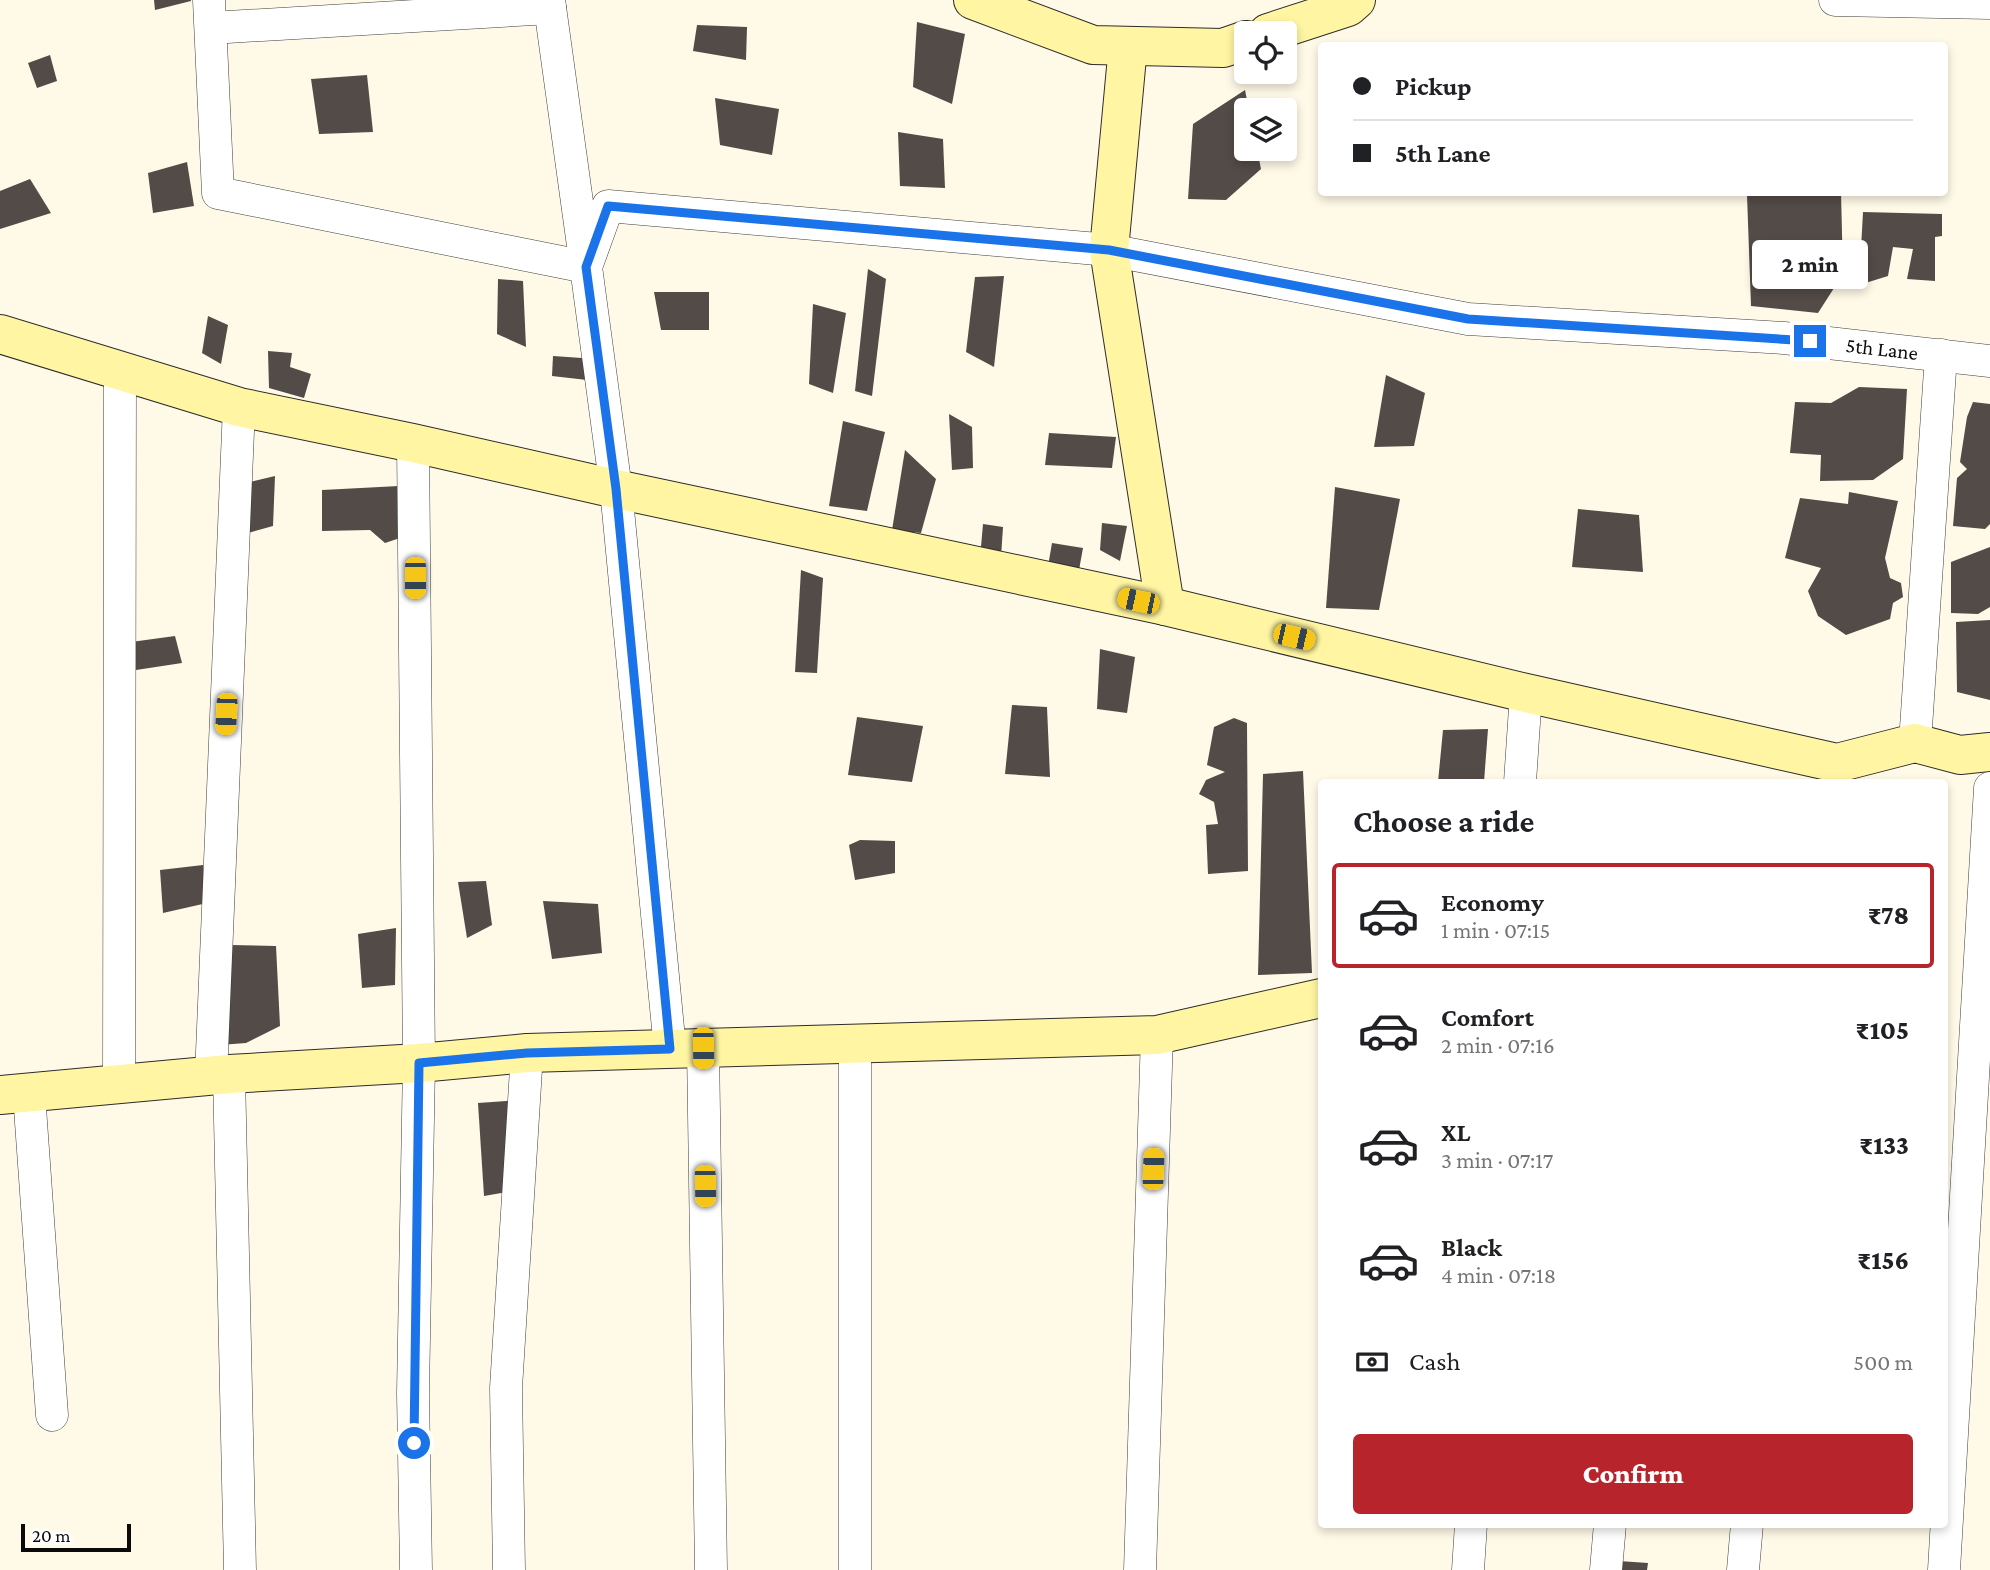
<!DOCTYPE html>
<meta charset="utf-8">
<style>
:root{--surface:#fff;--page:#f6f6f6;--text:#202124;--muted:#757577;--line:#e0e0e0;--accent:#b8242b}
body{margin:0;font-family:"Crimson Pro",serif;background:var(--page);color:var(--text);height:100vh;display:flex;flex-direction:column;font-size:26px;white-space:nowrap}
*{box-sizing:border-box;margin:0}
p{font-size:23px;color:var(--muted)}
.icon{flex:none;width:38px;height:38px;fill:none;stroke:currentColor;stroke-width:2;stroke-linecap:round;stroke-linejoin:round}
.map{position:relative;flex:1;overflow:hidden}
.drawer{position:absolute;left:1318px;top:779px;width:630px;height:749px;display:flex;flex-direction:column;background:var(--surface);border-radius:7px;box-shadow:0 4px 10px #0003}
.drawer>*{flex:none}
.hud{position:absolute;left:1318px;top:42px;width:630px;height:154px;border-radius:7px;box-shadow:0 4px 10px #0003;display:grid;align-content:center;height:154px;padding:0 35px;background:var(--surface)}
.fabs{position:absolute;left:1234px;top:21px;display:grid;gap:14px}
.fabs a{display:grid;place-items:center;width:63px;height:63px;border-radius:7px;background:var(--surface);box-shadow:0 4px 10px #0003;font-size:35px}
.scale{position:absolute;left:21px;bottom:18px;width:110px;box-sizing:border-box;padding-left:7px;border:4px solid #0a0a0a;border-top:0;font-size:19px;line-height:24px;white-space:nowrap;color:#0a0a0a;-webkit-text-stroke:5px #fff;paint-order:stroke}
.end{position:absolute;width:32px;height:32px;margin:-16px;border:9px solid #1a73e8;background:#fff;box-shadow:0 0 0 4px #fff}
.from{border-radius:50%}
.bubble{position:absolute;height:49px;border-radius:7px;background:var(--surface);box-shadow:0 4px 10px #0003;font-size:23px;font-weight:800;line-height:49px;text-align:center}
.car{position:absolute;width:21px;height:42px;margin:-21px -10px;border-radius:9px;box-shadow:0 0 5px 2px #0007;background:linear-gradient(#f5c518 24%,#345 0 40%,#f5c518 0 76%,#345 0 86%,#f5c518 0)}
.hud b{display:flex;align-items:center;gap:24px;height:66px;font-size:26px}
.hud b+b{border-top:2px solid var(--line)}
.hud i{width:18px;height:18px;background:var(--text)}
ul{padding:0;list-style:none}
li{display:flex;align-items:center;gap:21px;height:105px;margin:0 14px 10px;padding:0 21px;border:4px solid transparent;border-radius:7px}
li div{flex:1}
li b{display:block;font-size:26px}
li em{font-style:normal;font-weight:800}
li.selected{border-color:var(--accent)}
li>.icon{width:63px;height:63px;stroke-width:1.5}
h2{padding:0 35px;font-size:32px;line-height:84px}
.pay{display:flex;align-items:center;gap:18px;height:77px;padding:0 35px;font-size:26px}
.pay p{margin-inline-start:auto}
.primary-button{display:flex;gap:14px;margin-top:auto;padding:14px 35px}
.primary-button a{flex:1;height:80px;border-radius:7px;background:var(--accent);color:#fff;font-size:28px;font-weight:800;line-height:80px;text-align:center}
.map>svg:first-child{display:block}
.building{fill:#534b47}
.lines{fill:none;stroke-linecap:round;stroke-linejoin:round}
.street-casing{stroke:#3d3d3d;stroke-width:33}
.secondary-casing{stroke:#2c2c2c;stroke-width:40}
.street{stroke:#fff;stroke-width:32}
.secondary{stroke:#fff5a2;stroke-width:38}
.route{stroke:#1a73e8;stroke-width:9}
.labels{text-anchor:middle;stroke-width:7;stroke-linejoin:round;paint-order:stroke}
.street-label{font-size:21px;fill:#0a0a0a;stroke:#fff}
</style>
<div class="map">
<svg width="1990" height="1570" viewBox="0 0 1990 1570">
<rect width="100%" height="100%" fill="#fffae7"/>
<g class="building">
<polygon points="154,0 191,0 191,1 155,10"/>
<polygon points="917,22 965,34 952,104 913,87"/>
<polygon points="697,25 747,27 746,60 693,51"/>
<polygon points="50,55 57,81 37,88 28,63"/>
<polygon points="367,75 373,132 319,134 311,79"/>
<polygon points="1245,90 1249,110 1246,110 1246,149 1257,149 1261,169 1226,200 1188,199 1193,124"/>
<polygon points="715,98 779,109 772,155 720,145"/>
<polygon points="898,132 943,139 945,188 900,186"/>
<polygon points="187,162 194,206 153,213 148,173"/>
<polygon points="30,179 51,213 0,229 0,191"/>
<polygon points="1751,192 1841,192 1843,274 1818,313 1751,306 1747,195"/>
<polygon points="1863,212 1942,214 1942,236 1935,237 1935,281 1907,279 1913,249 1893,247 1888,276 1859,285"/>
<polygon points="868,269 886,279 872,396 855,391"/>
<polygon points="1004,276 994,367 966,352 975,277"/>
<polygon points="498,279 523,281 526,347 497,334"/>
<polygon points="654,292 709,292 709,330 661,330"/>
<polygon points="813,304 846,313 833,393 809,384"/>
<polygon points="208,316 228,325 221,364 202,353"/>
<polygon points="268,351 292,353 290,367 311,374 304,398 269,388"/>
<polygon points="553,356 582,358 587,380 552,376"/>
<polygon points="1386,375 1425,393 1414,446 1374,447"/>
<polygon points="1859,387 1907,389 1903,459 1873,480 1820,481 1821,455 1790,453 1795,402 1831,403"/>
<polygon points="1973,402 1990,404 1990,524 1985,529 1953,526 1957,478 1967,469 1960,462 1967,417"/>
<polygon points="949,414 972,427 973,468 952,470"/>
<polygon points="843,421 885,432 867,511 829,506"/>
<polygon points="1049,433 1116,437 1112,468 1045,465"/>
<polygon points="905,450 936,479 921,533 892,530"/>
<polygon points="275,476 273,526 241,535 246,483"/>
<polygon points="399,486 403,537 385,543 370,530 322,531 322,490"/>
<polygon points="1335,487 1400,499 1379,610 1326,608"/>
<polygon points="1849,492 1898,501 1885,558 1890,578 1901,583 1903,597 1893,603 1890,619 1846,635 1818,616 1808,591 1821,568 1785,558 1800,498 1848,504"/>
<polygon points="1578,509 1639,515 1643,572 1572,567"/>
<polygon points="1102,523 1127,526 1120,561 1100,550"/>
<polygon points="983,524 1003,527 1001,557 980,558"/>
<polygon points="1052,543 1083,548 1077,581 1047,572"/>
<polygon points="1990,547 1990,607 1978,614 1951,613 1951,562"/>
<polygon points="801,570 823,578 817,673 795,672"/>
<polygon points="1990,620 1990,700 1957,692 1956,622"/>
<polygon points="175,636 182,663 136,670 131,642"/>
<polygon points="1100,649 1135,657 1127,713 1097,709"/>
<polygon points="1012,705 1047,707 1050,777 1005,774"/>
<polygon points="857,717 923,726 912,782 848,775"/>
<polygon points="1234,718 1247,723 1248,871 1208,874 1206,825 1218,824 1214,802 1199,794 1206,780 1225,772 1207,765 1214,727"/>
<polygon points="1488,729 1484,782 1438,782 1443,730"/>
<polygon points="1303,771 1312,973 1258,975 1263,774"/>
<polygon points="860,840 895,841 895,873 855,880 849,845"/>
<polygon points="203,865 207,903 163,913 160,870"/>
<polygon points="486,881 492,925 467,938 458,882"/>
<polygon points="543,901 598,904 602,953 552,959"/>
<polygon points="396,928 395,985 362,988 358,934"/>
<polygon points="230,945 276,946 280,1026 246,1043 220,1045"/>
<polygon points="521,1100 518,1190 484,1196 478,1103"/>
<polygon points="1619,1561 1648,1563 1647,1570 1617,1570"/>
</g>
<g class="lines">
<g class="street-casing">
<g id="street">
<polyline points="209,0 218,193 586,267 549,0"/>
<polyline points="1835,0 1990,3"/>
<polyline points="211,28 550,8"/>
<polyline points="413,443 419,1063 413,1393 416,1570"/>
<polyline points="1915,743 1941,355"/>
<polyline points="1520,782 1526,693"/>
<polyline points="855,1044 855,1570"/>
<polyline points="703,1048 711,1570"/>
<path id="s1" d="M 670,1049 L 616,489 L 586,267 L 608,206 L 1109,250 L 1468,319 L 1784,338 L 1990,361"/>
<polyline points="229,1074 240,1570"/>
<polyline points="211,1076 239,407"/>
<polyline points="119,1085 120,369"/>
<polyline points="29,1094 52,1415"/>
<polyline points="509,1570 506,1388 527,1053"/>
<polyline points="1140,1570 1157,1035"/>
<polyline points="1468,1570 1471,1524"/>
<polyline points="1606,1570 1610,1524"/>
<polyline points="1743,1570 1747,1524"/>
<polyline points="1944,1570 1990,788"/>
</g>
</g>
<g class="secondary-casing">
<g id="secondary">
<polyline points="973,0 1093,45 1223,48 1246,40"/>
<polyline points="1268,33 1348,7 1356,0"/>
<polyline points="1128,46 1109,250 1165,606"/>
<polyline points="0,334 239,407 413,443 616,489 1165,606 1526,693 1837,763 1915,743 1960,755 1990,752"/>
<polyline points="0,1095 229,1074 419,1063 527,1053 1157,1035 1321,998"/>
</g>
</g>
<use href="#street" class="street"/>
<use href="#secondary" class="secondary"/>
</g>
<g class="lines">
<polyline class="route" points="414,1443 419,1063 527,1053 670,1049 616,489 586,267 608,206 1109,250 1468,319 1810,341"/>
</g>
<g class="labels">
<g class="street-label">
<text dy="7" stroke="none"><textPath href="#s1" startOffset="2135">5th Lane</textPath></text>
</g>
</g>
</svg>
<div class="fabs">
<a><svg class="icon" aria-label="locate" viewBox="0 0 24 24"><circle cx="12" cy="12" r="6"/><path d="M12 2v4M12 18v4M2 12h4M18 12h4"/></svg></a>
<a><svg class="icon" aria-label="layers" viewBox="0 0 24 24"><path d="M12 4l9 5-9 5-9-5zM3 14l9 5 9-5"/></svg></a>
</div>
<div class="scale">20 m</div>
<i class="end from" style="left:414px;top:1443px"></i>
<i class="end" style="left:1810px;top:341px"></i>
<div class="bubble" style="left:1752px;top:240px;width:116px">2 min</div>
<i class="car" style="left:415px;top:578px;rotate:180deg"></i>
<i class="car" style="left:1138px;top:601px;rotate:282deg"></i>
<i class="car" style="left:1294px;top:637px;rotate:103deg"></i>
<i class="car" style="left:226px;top:714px;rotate:183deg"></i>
<i class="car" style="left:703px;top:1048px;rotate:179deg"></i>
<i class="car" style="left:1153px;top:1169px;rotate:2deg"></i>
<i class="car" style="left:705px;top:1186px;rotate:179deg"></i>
<div class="hud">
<b><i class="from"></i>Pickup</b>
<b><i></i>5th Lane</b>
</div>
<section class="drawer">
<h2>Choose a ride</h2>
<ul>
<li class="selected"><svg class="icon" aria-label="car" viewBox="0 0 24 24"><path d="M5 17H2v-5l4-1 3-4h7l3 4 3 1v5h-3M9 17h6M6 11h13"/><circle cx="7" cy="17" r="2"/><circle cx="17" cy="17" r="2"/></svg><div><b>Economy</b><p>1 min · 07:15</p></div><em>₹78</em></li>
<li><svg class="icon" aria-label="car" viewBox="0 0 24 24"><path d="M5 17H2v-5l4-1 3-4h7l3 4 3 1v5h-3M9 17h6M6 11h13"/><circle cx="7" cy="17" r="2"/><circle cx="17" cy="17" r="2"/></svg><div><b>Comfort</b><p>2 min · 07:16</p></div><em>₹105</em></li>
<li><svg class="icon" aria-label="car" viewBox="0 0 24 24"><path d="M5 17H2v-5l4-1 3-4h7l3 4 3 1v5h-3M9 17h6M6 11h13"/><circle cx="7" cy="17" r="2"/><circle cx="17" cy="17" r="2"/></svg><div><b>XL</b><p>3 min · 07:17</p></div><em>₹133</em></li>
<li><svg class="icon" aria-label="car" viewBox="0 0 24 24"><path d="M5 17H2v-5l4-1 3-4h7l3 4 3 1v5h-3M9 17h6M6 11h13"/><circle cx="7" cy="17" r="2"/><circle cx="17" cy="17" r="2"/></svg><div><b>Black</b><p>4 min · 07:18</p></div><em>₹156</em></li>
</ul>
<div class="pay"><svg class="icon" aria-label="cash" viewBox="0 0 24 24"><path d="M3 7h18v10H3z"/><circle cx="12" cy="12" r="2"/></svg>Cash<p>500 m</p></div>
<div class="primary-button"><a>Confirm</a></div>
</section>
</div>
